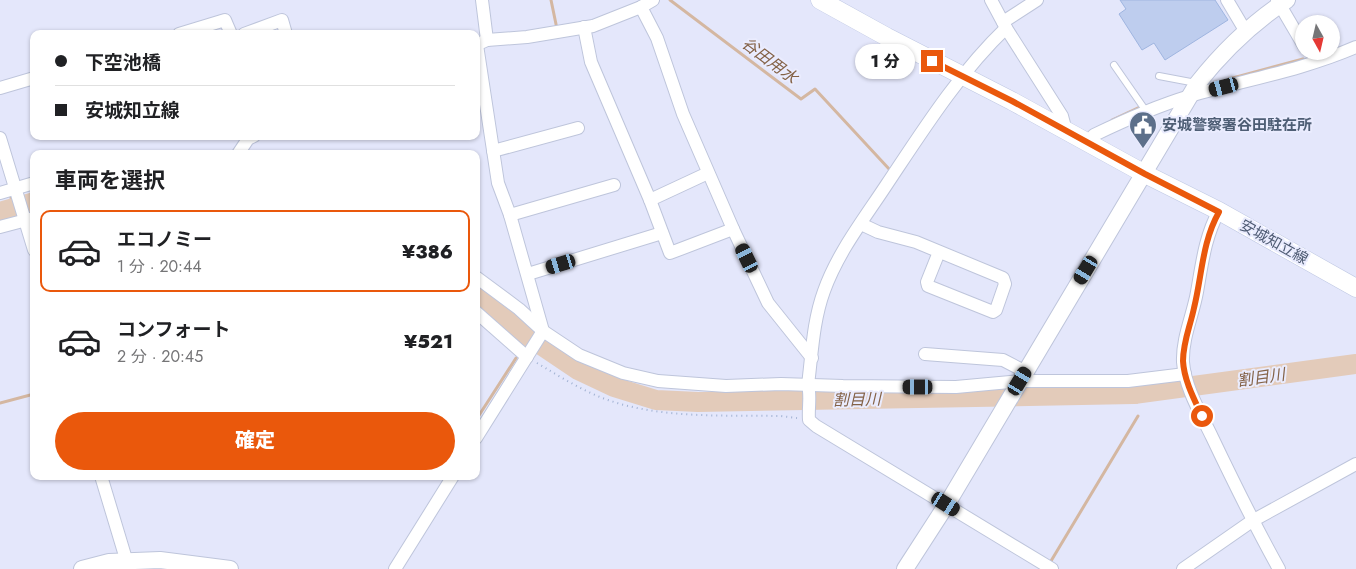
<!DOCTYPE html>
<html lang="ja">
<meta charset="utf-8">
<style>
:root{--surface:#fff;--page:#f2f2f2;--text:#202124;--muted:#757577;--line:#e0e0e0;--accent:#ea580c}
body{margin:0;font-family:Jost,"Noto Sans JP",sans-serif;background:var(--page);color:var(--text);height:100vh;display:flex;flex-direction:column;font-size:19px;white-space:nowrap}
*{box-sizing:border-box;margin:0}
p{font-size:16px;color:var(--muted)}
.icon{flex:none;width:28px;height:28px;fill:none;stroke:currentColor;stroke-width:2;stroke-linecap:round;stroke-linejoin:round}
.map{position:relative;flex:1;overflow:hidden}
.details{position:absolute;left:30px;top:150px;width:450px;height:330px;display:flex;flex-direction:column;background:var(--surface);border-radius:10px;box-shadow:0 1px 4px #0004}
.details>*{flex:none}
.banner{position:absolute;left:30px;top:30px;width:450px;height:110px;border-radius:10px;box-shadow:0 1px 4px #0004;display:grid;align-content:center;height:110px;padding:0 25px;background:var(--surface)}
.needle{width:32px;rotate:172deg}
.tools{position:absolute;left:1295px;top:15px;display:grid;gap:10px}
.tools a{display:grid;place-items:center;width:45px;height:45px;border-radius:50%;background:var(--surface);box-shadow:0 1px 4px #0004;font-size:25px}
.end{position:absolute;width:22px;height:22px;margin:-11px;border:6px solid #ea580c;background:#fff;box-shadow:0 0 0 2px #fff}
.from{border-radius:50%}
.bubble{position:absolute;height:35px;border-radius:18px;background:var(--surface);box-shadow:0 1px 4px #0004;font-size:16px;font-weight:800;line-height:35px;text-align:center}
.car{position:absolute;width:15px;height:30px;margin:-15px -8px;border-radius:6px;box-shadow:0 0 4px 1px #0007;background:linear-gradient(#222 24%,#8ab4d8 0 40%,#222 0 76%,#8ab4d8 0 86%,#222 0)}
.banner b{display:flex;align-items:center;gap:18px;height:48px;font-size:19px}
.banner b+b{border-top:1px solid var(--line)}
.banner i{width:12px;height:12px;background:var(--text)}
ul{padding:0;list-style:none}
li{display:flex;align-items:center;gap:15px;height:82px;margin:0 10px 8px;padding:0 15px;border:2px solid transparent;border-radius:10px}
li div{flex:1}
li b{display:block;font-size:19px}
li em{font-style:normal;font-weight:800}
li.on{border-color:var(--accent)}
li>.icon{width:45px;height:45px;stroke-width:1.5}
h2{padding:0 25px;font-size:22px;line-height:60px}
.cta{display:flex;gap:10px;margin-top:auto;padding:10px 25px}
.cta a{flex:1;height:58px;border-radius:30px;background:var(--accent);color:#fff;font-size:20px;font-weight:800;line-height:58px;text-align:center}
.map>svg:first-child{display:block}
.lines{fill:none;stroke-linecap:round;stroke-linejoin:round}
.stream{stroke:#d4b7a1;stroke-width:3}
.river{stroke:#e3cbba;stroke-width:20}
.building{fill:#becdee;stroke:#9fb5e0}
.service-casing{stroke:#bec5db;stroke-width:8}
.minor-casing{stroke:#bec5db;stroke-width:14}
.tertiary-casing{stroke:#bec5db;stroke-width:18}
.secondary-casing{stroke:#bfc8e3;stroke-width:19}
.path{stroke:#a1b2d3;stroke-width:2;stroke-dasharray:1 4;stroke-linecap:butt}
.service{stroke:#fff;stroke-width:6}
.minor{stroke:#fff;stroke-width:12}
.tertiary{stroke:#fff;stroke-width:16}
.secondary{stroke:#fff;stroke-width:18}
.route{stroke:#ea580c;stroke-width:6}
.labels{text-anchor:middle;stroke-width:4;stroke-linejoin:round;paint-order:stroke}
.service-label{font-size:15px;font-weight:bold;fill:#4e5e75;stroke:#eaecfe;text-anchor:start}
.street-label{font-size:15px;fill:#4c5971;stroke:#eaecfe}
.water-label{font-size:16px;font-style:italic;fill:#846247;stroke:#eaecfe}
</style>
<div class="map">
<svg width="1356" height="569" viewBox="0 0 1356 569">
<rect width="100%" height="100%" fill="#e4e7fb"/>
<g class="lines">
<g class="stream">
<polyline points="551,0 557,29"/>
<polyline points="670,0 801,99 815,89 890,170"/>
<polyline points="1229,79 1303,59"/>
<polyline points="1112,120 1142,106"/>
<polyline points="10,194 17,218"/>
<polyline points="526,342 529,337"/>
<polyline points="1134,394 1137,402"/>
<polyline points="0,403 34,394"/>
<polyline points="476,420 516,358"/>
<polyline points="1051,561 1138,416"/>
</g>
<g class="river">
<polyline points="0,212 34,202"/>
<polyline points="476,297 529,337 578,370 614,387 656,400 698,402 1134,394 1356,364"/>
</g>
</g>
<polygon class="building" points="1120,0 1215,0 1228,20 1165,60 1154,43 1142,50 1119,14 1126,9"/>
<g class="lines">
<g class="service-casing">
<g id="service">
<polyline points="1114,65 1146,111"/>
<polyline points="1159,76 1196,83"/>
</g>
</g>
<g class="minor-casing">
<g id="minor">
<polyline points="482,0 487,40"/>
<polyline points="991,0 1006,28 1062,116 1066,131"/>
<polyline points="1227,0 1246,32"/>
<polyline points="1277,0 1304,46"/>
<polyline points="641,7 657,38 683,114 733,229 768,303 812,358"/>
<polyline points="1003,22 1037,0"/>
<polyline points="584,27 591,62 650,200 670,253 733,229"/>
<path d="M 1006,28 C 959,73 923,130 887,184 C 864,219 838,252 824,291 C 813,321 812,353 808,385 C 811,396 808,408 809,420 L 816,426 L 1052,569"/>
<polyline points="179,34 225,20 231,34"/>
<polyline points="244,34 282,20 286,34"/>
<polyline points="476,45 487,40 527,37 593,26 641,7 653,0"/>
<polyline points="477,45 498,183 510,215 543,331"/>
<polyline points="0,88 34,78"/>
<polyline points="0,138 34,250"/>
<path d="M 1088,142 L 1094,135 C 1125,120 1157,106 1190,96 C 1245,80 1303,70 1356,47"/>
<polyline points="493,151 578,128"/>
<polyline points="238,154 248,139 254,136"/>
<polyline points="0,193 34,183"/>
<polyline points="650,200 708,173"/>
<path d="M 1219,211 C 1205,236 1202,264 1197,292 C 1193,315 1182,338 1183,362 C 1185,388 1201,414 1212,437 C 1233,481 1255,526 1279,569"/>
<polyline points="510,215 614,185"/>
<polyline points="861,224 878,232 916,242 1003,278 1005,284 996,310 993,312 928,286 927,282 939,252"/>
<polyline points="0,227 34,218"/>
<polyline points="528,274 662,233"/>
<polyline points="476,277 519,309 543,331 579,355 623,373 658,381 726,386 781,384 843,386 956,387 1020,381 1128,381 1185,374"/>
<polyline points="476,312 527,357"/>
<polyline points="925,354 1003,360 1026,372"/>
<polyline points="476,438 543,331"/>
<polyline points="101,476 129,569"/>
<polyline points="395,569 453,476"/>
<polyline points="1183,569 1252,521 1356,464"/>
</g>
</g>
<g class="tertiary-casing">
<g id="tertiary">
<polyline points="82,569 109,562 160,560 230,569"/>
<path d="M 905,569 L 947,504 L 1197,84 C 1223,51 1252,23 1287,0"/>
</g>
</g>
<g class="secondary-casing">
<polyline id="secondary" points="820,0 887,37 1012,101 1145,174 1219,211 1356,288"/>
</g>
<path class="path" d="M 537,363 C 559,376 581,390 605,399 C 660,419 723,415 781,416 L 797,418"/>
<use href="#service" class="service"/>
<use href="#minor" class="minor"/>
<use href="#tertiary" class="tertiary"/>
<use href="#secondary" class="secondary"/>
</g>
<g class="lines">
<path class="route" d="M 932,61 L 1012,101 L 1145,174 L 1219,212 C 1202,242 1202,276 1194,308 C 1190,327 1183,342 1183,361 C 1184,380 1194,399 1202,416"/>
</g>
<defs>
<g id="civic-pin" transform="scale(1.4375)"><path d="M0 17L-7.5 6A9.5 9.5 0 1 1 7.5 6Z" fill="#5c6f8a" stroke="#eaecfe"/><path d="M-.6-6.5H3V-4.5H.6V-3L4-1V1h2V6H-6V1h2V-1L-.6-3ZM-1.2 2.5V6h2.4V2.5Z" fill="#fff"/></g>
</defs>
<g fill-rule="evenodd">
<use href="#civic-pin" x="1143" y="125"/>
</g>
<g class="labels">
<g class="service-label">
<text x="1162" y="130">安城警察署谷田駐在所</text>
</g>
<g class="street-label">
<text transform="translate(1274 242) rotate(29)" y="5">安城知立線</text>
</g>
<g class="water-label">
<text transform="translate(770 60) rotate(37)" y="6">谷田用水</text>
<text transform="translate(1261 377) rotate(-8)" y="6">割目川</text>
<text transform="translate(857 399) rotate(-1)" y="6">割目川</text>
</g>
</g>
</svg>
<div class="tools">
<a><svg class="needle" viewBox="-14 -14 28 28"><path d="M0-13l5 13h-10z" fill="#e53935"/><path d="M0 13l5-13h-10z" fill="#757577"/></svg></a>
</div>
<i class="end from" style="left:1202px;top:416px"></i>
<i class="end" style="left:932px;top:61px"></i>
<div class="bubble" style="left:855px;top:44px;width:60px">1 分</div>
<i class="car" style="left:1224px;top:87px;rotate:255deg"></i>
<i class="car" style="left:747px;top:258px;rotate:334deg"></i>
<i class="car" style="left:561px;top:264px;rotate:253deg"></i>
<i class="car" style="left:1086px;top:270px;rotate:211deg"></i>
<i class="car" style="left:1020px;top:381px;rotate:31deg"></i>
<i class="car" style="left:918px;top:387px;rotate:270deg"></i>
<i class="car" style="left:946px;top:504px;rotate:122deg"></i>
<div class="banner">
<b><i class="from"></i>下空池橋</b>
<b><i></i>安城知立線</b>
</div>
<section class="details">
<h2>車両を選択</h2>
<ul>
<li class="on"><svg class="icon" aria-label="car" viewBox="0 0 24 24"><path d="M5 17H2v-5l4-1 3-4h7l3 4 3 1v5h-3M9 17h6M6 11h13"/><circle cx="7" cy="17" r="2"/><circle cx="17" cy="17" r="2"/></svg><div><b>エコノミー</b><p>1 分 · 20:44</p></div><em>¥386</em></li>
<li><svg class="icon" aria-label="car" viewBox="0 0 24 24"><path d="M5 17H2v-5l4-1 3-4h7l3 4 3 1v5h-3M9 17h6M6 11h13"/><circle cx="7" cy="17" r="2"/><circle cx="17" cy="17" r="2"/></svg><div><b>コンフォート</b><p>2 分 · 20:45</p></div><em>¥521</em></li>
</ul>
<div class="cta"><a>確定</a></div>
</section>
</div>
